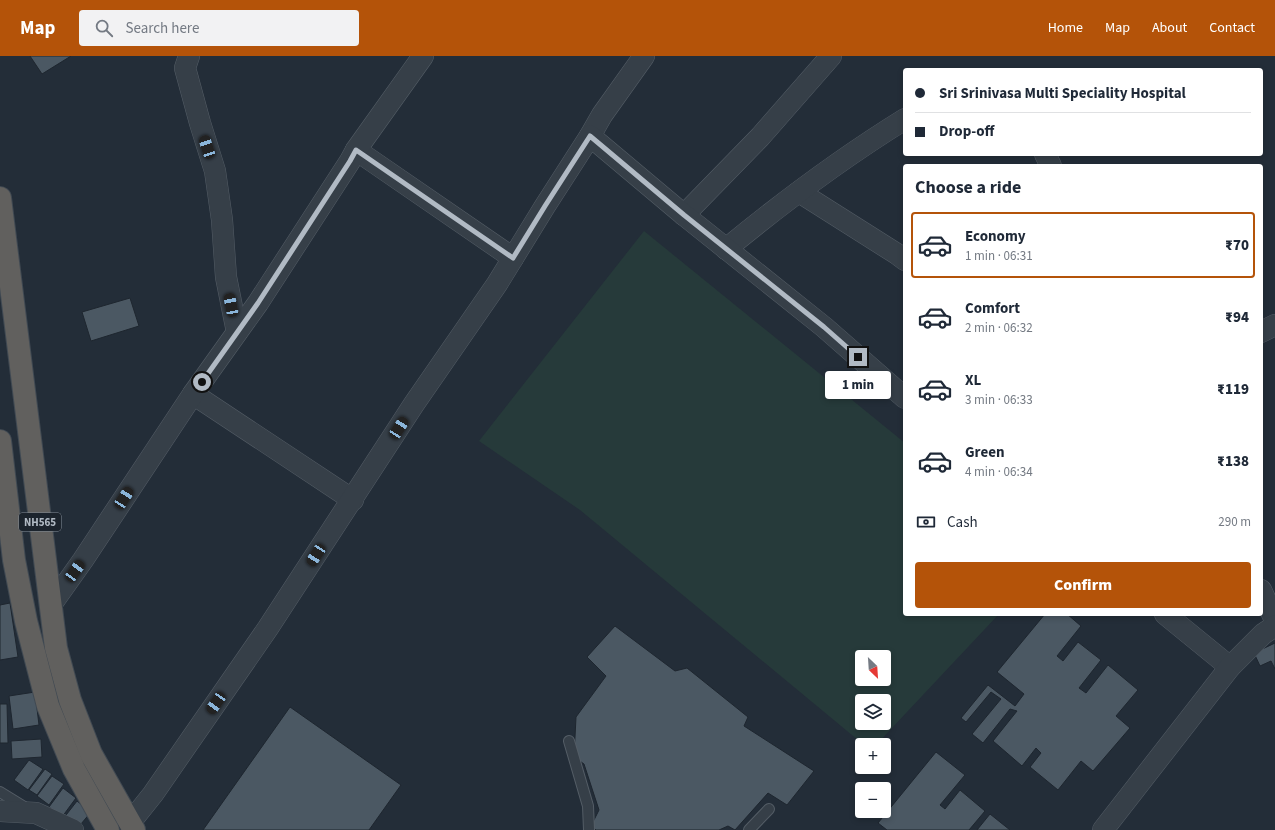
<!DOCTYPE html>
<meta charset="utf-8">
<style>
:root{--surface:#fff;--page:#f2f2f3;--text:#1f2937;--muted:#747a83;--line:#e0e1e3;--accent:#b45309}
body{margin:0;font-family:"Source Sans 3",sans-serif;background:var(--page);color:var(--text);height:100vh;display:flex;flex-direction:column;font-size:15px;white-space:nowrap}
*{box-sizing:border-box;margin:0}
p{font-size:13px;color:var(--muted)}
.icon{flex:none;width:22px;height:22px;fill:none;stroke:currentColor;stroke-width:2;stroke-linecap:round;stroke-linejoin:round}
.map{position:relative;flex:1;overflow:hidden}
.panel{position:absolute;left:903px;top:108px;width:360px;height:452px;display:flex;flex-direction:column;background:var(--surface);border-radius:4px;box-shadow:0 2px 6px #0003}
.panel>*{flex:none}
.top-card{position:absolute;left:903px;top:12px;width:360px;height:88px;border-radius:4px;box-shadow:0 2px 6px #0003;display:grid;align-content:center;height:88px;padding:0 12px;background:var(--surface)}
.needle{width:26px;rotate:155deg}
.controls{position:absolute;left:855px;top:594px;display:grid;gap:8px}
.controls a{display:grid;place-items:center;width:36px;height:36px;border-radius:4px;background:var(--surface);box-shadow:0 2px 6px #0003;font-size:20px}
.end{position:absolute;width:18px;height:18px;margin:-9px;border:5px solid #b1bac4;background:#111;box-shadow:0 0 0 2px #111}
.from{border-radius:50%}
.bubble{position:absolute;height:28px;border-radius:4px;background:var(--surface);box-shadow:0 2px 6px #0003;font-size:13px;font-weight:800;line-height:28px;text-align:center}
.car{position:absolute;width:12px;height:24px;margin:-12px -6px;border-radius:5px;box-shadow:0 0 3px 1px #0007;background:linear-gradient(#222 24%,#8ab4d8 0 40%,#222 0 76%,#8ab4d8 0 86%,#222 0)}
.top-card b{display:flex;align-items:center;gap:14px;height:38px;font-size:15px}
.top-card b+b{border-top:1px solid var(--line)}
.top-card i{width:10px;height:10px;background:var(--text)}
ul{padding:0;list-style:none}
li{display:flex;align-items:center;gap:12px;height:66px;margin:0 8px 6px;padding:0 4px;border:2px solid transparent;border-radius:4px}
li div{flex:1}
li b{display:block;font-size:15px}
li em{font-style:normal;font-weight:800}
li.current{border-color:var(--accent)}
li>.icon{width:36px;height:36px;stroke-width:1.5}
h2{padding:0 12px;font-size:18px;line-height:48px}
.pay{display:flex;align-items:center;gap:10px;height:44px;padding:0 12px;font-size:15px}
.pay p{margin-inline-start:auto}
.cta{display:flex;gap:8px;margin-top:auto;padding:8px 12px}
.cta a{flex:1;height:46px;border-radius:4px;background:var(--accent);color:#fff;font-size:16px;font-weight:800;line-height:46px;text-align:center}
header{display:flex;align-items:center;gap:24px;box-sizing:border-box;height:56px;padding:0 20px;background:var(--accent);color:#fff}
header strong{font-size:19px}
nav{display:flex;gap:22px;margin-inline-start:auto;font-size:14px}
.search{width:280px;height:36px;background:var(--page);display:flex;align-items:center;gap:10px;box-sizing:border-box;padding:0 14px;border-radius:4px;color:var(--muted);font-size:15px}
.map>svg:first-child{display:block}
.green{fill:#263a3a;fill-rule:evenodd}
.building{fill:#4b5863;stroke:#1e262f}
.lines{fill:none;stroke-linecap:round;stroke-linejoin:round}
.service-casing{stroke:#545d66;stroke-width:12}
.minor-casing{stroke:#545d66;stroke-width:22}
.trunk-casing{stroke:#414a53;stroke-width:24}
.service{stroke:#363f48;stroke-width:10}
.minor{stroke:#363f48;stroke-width:21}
.trunk{stroke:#61605e;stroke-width:22}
.route{stroke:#b1bac4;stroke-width:5}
.labels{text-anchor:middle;stroke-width:3;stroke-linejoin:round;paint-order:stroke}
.shield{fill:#1c242d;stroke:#848d97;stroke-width:1}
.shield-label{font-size:11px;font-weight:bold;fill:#b1bac4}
</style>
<header>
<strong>Map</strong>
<div class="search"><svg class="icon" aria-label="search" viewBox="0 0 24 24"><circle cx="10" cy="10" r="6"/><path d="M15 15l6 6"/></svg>Search here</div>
<nav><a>Home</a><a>Map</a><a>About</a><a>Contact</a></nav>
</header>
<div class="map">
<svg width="1275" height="774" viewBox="0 0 1275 774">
<rect width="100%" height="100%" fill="#232d38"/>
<path class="green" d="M 644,175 L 905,387 L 905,558 L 999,558 L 876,689 L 864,689 L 580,454 L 479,385 ZM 862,601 L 884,601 L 884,623 L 862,623 ZM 862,645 L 884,645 L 884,667 L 862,667 Z"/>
<g class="building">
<polygon points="30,0 71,0 42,18"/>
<polygon points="130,242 139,270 91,285 82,256"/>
<polygon points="10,547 18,601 0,604 0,549"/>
<polygon points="1045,558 1067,558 1081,570 1057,600 1063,605 1078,586 1101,604 1079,632 1086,637 1108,609 1138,634 1116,660 1130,672 1093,715 1081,705 1058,734 1030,711 1041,697 1036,692 1022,710 993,685 1017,655 1010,653 983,687 972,678 1001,643 991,636 966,666 961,662 988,629 1015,650 1024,638 997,616"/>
<polygon points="615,570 675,615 687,612 748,661 744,670 814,715 787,749 768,737 735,774 728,770 719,774 596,774 591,770 599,754 584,708 574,701 576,661 606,620 587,601"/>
<polygon points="1275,587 1275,613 1271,605 1260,610 1254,597"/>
<polygon points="35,636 39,669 13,673 9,640"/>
<polygon points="0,648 7,648 8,687 0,687"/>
<polygon points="290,651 401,729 369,774 203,774"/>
<polygon points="41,683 42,701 12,703 11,685"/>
<polygon points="936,696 965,719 940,749 945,753 960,734 985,755 969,774 887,774 878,767"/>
<polygon points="29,704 43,713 28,734 14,724"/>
<polygon points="45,713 52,718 37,739 29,734"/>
<polygon points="52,720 64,728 49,749 37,740"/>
<polygon points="63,732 76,742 62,761 49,751"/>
<polygon points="77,745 91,756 76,774 63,763"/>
<polygon points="990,758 1010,774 977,774"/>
</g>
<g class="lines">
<g class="service-casing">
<g id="service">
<polyline points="569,685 588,750 589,774"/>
<polyline points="0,736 26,752"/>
<polyline points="749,774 769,753"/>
</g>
</g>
<g class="minor-casing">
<g id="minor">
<polyline points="189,0 185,12 200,67 215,115 222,164 226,221 237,276"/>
<polyline points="590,80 602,59 644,0"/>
<polyline points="356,94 513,202"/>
<polyline points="1045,98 1051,110"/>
<polyline points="799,136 897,198 905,204"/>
<polyline points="684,159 760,81 831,0"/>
<path d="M 726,193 C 783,146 842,102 905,63"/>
<polyline points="1261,276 1275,269"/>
<polyline points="193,338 353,444"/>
<polyline points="1261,534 1275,564"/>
<polyline points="51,549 83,504 193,338 258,247 350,105 356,94 423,0"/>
<polyline points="1165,558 1230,611"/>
<polyline points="0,755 36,757 73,774"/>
<polyline points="129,768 153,738 268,572 414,348 497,228 545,150 590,80 684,159 824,271 905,342"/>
<polyline points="1103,774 1230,611 1263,578 1275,570"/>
</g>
</g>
<g class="trunk-casing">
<g id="trunk">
<polyline points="0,142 56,592 70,644 91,698 134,774"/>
<polyline points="0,385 14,504 26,565 48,650 74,713 108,774"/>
</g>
</g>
<use href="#service" class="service"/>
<use href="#minor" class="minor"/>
<use href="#trunk" class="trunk"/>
</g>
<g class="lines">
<polyline class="route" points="202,326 258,247 350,105 356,94 513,202 545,150 590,80 684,159 824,271 858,301"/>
</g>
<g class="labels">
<rect class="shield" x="19" y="457" width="42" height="18" rx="3"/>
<g class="shield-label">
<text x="40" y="470">NH565</text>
</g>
</g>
</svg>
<div class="controls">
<a><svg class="needle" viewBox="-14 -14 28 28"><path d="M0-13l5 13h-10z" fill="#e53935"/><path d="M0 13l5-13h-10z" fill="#747a83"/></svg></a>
<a><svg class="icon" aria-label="layers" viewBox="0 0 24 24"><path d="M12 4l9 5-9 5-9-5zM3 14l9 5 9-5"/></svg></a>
<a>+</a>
<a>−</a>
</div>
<i class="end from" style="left:202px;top:326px"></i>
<i class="end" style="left:858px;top:301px"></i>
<div class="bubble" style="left:825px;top:315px;width:66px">1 min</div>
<i class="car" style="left:207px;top:91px;rotate:342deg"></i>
<i class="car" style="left:231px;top:249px;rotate:349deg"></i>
<i class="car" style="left:399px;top:372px;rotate:33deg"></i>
<i class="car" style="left:124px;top:442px;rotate:33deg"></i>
<i class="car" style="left:316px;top:499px;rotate:213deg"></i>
<i class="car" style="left:75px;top:515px;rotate:36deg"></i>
<i class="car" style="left:216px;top:647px;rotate:215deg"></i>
<div class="top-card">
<b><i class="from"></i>Sri Srinivasa Multi Speciality Hospital</b>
<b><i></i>Drop-off</b>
</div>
<section class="panel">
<h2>Choose a ride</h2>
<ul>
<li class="current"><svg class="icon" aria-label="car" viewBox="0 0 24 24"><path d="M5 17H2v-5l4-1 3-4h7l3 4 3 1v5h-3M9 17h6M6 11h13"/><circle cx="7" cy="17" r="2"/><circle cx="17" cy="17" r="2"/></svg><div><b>Economy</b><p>1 min · 06:31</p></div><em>₹70</em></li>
<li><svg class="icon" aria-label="car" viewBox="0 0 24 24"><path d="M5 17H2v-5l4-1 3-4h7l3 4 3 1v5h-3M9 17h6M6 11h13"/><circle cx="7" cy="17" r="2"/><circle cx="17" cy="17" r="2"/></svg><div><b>Comfort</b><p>2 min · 06:32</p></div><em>₹94</em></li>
<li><svg class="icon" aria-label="car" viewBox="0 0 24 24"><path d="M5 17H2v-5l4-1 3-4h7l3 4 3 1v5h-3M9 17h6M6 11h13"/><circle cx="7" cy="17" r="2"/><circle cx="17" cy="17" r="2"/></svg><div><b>XL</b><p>3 min · 06:33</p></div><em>₹119</em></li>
<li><svg class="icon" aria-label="car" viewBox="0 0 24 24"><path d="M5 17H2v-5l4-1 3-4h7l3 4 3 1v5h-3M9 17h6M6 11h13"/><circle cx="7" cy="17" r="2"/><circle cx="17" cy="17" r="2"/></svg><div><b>Green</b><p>4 min · 06:34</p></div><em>₹138</em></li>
</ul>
<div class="pay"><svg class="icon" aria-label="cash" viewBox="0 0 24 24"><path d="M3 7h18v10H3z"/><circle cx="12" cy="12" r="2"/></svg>Cash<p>290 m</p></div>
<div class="cta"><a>Confirm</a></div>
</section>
</div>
